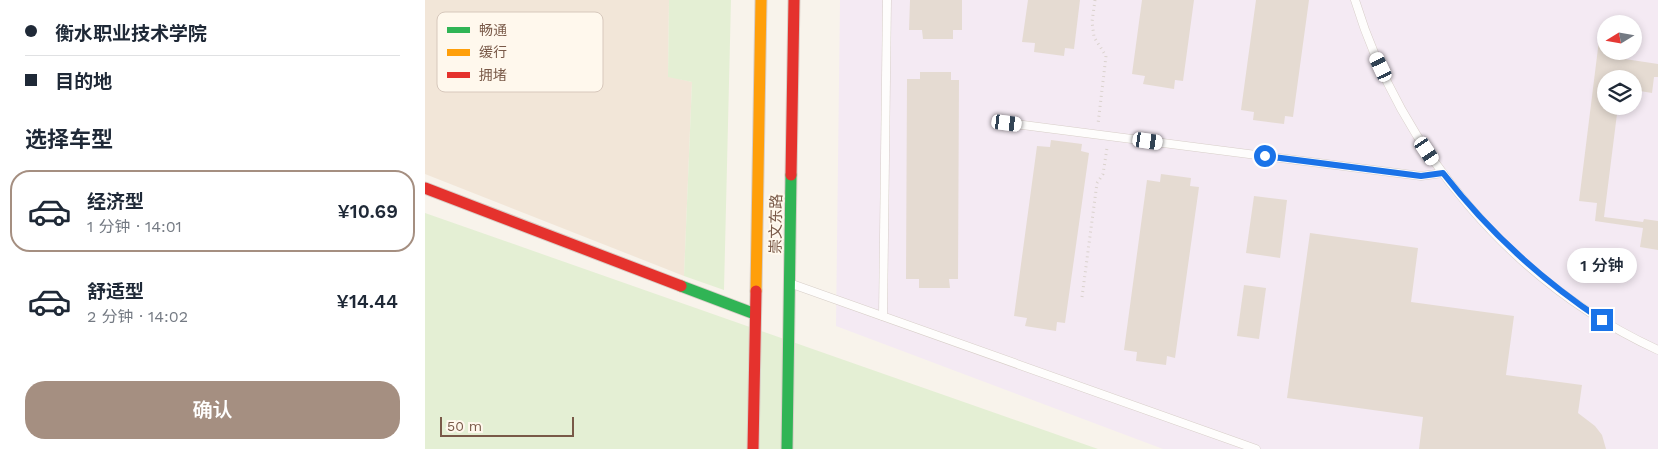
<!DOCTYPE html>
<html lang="zh">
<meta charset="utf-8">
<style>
:root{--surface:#fff;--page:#f6f6f7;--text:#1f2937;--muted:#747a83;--line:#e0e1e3;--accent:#a58f81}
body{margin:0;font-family:"Work Sans","Noto Sans SC",sans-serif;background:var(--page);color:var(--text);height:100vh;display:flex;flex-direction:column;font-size:19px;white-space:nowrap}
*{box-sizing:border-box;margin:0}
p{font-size:16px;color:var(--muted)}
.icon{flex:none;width:28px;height:28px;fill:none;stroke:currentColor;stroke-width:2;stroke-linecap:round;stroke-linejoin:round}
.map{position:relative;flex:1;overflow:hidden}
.panel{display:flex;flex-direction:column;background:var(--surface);width:425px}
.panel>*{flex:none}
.banner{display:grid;align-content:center;height:110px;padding:0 25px;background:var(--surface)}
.needle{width:32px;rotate:259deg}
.buttons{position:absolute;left:1172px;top:15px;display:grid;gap:10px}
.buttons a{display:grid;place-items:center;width:45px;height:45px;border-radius:50%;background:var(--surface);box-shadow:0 2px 8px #0003;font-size:25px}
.scale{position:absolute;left:15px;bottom:12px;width:134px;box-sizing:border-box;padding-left:5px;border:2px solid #795948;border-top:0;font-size:14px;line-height:18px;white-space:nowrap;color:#795948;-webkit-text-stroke:4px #fff8ed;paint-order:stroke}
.end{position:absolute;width:22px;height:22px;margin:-11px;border:6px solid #1a73e8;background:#fff;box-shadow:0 0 0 2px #fff}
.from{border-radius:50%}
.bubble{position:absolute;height:35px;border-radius:18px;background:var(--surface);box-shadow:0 2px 8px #0003;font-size:16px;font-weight:600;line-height:35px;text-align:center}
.car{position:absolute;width:15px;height:30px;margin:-15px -8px;border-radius:6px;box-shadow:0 0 4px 1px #0007;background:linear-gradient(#fff 24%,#345 0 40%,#fff 0 76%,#345 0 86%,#fff 0)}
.banner b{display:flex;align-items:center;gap:18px;height:48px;font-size:19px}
.banner b+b{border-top:1px solid var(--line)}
.banner i{width:12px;height:12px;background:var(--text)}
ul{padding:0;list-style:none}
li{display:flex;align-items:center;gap:15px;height:82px;margin:0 10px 8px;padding:0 15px;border:2px solid transparent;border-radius:20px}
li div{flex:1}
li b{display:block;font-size:19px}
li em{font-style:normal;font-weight:600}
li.selected{border-color:var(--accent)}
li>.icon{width:45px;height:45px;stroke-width:1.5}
h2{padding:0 25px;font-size:22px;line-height:60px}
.primary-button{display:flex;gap:10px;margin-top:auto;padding:10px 25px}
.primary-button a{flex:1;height:58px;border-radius:20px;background:var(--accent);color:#fff;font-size:20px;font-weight:600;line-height:58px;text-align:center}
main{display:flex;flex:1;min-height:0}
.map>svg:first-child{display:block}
.residential{fill:#f2e6d8}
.education{fill:#f4eaf3;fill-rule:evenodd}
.green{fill:#e4efd4}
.building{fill:#e5dbd2}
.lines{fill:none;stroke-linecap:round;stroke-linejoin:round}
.lane-casing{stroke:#d7cec8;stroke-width:9}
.fast-casing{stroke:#d8cec7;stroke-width:13}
.slow-casing{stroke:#d8cec7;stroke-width:13}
.jam-casing{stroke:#d8cec7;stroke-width:13}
.path{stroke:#dad2cd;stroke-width:3;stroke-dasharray:1 4;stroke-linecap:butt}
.lane{stroke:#fefdfc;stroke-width:8}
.fast{stroke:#30b455;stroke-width:11}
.slow{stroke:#ff9f0a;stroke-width:11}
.jam{stroke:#e5322d;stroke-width:11}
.route{stroke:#1a73e8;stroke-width:6}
.labels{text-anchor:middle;stroke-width:4;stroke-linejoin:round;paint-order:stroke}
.street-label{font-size:15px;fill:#795948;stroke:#fff8ed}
.key{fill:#fff8ed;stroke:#d7c8bc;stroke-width:1}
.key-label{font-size:14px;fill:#795948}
</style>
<main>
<section class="panel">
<div class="banner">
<b><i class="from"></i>衡水职业技术学院</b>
<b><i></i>目的地</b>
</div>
<h2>选择车型</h2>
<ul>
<li class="selected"><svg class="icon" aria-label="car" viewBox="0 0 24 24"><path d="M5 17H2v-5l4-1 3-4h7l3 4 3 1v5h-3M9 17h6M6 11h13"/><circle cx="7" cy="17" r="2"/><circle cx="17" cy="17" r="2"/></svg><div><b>经济型</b><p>1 分钟 · 14:01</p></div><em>¥10.69</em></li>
<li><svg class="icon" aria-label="car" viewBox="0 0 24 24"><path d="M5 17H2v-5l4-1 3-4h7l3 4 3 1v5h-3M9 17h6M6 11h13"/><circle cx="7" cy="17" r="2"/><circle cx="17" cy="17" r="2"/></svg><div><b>舒适型</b><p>2 分钟 · 14:02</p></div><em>¥14.44</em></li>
</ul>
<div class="primary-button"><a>确认</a></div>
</section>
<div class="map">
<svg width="1233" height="449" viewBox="0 0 1233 449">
<rect width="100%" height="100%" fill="#f8f3eb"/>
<polygon class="residential" points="0,0 244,0 243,76 267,82 259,276 0,174"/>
<path class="education" d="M 415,0 L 1233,0 L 1233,449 L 738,449 L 411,326 ZM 1181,24 L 1209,24 L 1209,51 L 1181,51 ZM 1181,79 L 1209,79 L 1209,106 L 1181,106 Z"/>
<g class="green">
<polygon points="244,0 306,0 299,290 259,276 267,82 243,77"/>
<polygon points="0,213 673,449 0,449"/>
</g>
<g class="building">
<polygon points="485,0 537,0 537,30 528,30 528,39 498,39 497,30 484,30"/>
<polygon points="603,0 655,0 649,49 640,48 639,56 609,52 610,43 597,42"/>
<polygon points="717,0 769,0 758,81 750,80 749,89 718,84 720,76 707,74"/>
<polygon points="831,0 884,0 868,117 860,116 859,124 828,120 829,112 816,110"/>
<polygon points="1176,24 1181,24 1181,51 1201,51 1200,59 1233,64 1233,77 1229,77 1227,93 1209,90 1209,79 1181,79 1181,106 1193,106 1179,217 1218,222 1219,219 1233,221 1233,250 1215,247 1218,228 1170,221 1172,203 1154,201"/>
<polygon points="495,72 526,72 526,80 534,80 533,279 524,279 525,288 494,288 494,279 481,279 482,79 495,79"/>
<polygon points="626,140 657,144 656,151 664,153 640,323 632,322 631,331 600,326 602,318 589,316 612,146 625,147"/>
<polygon points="736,174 766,178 765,186 774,187 750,358 742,356 741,365 711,361 712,352 699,350 722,180 735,182"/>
<polygon points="829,196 862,200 855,258 821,253"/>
<polygon points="885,233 993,248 986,302 1089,316 1081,375 1157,385 1153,413 1170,426 1177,435 1181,449 994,449 998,417 862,398"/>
<polygon points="819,285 841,288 834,339 812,336"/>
</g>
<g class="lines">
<g class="lane-casing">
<g id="lane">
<path d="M 930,0 C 976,151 1089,284 1233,350"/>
<polyline points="582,123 996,176 1018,173"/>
<polyline points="367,284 831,449"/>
<polyline points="458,316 462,0"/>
</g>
</g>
<g class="fast-casing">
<g id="fast">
<polyline points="256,286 330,314"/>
<polyline points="362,449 366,175"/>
</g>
</g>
<g class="slow-casing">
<polyline id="slow" points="331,291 336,0"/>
</g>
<g class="jam-casing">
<g id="jam">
<polyline points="366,175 369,0"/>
<polyline points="0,188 256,286"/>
<polyline points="328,449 331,291"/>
</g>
</g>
<g class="path">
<polyline points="670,0 667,22 669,37 681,56 673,124"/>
<polyline points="657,297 672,183 678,174 682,148"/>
</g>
<use href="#lane" class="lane"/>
<use href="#fast" class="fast"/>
<use href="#slow" class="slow"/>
<use href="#jam" class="jam"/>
</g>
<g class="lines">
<path class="route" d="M 840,156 L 996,176 L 1018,173 C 1063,231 1115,279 1177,320"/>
</g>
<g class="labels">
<g class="street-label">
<text transform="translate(351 224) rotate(-89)" y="5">崇文东路</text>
</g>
</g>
<rect x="12" y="12" width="166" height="80" rx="8" class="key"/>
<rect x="22" y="27" width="23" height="6" fill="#30b455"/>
<rect x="22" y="49" width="23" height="7" fill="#ff9f0a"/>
<rect x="22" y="72" width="23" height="6" fill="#e5322d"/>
<g class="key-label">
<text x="54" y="35">畅通</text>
<text x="54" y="57">缓行</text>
<text x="54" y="80">拥堵</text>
</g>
</svg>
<div class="buttons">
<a><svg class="needle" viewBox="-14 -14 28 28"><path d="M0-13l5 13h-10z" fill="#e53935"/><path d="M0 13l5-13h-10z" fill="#747a83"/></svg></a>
<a><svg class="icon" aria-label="layers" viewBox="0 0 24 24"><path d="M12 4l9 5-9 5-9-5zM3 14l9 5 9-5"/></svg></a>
</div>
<div class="scale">50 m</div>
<i class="end from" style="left:840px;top:156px"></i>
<i class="end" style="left:1177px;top:320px"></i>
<div class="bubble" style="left:1142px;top:248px;width:70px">1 分钟</div>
<i class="car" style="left:956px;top:67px;rotate:335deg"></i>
<i class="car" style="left:582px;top:123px;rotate:97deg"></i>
<i class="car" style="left:723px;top:141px;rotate:98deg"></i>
<i class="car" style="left:1002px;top:151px;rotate:146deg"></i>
</div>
</main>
